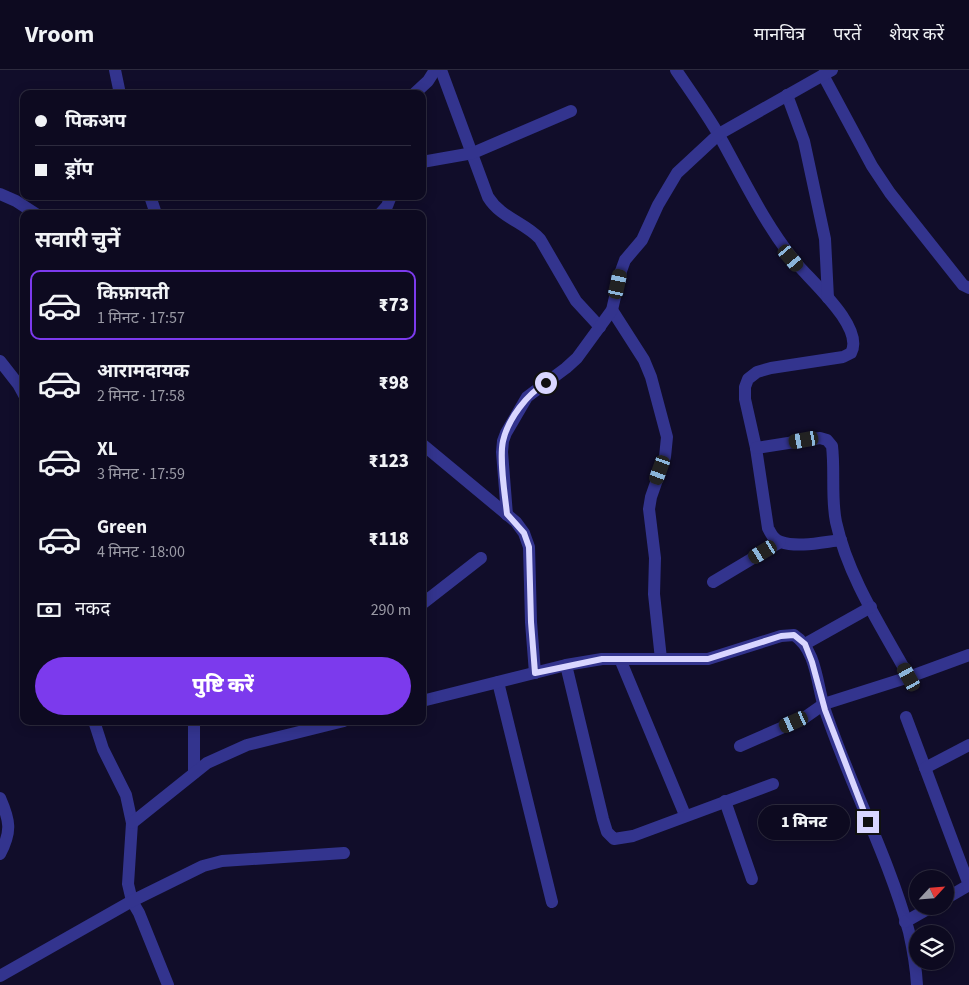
<!DOCTYPE html>
<html lang="hi">
<meta charset="utf-8">
<style>
:root{--surface:#0d0a20;--page:#1b182d;--text:#f1f3f6;--muted:#9a9aa5;--line:#2d2b3e;--accent:#7c3aed}
body{margin:0;font-family:"Source Sans 3","Noto Sans Devanagari",sans-serif;background:var(--page);color:var(--text);height:100vh;display:flex;flex-direction:column;font-size:19px;white-space:nowrap}
*{box-sizing:border-box;margin:0}
p{font-size:16px;color:var(--muted)}
.icon{flex:none;width:28px;height:28px;fill:none;stroke:currentColor;stroke-width:2;stroke-linecap:round;stroke-linejoin:round}
.map{position:relative;flex:1;overflow:hidden}
.drawer{position:absolute;left:20px;top:140px;width:406px;height:515px;display:flex;flex-direction:column;background:var(--surface);border-radius:10px;box-shadow:0 2px 12px #0003,0 0 0 1px var(--line)}
.drawer>*{flex:none}
.guide{position:absolute;left:20px;top:20px;width:406px;height:110px;border-radius:10px;box-shadow:0 2px 12px #0003,0 0 0 1px var(--line);display:grid;align-content:center;height:110px;padding:0 15px;background:var(--surface)}
.needle{width:32px;rotate:64deg}
.buttons{position:absolute;left:909px;top:800px;display:grid;gap:10px}
.buttons a{display:grid;place-items:center;width:45px;height:45px;border-radius:50%;background:var(--surface);box-shadow:0 2px 12px #0003,0 0 0 1px var(--line);font-size:25px}
.end{position:absolute;width:22px;height:22px;margin:-11px;border:6px solid #d9d6ff;background:#111;box-shadow:0 0 0 2px #111}
.from{border-radius:50%}
.bubble{position:absolute;height:35px;border-radius:18px;background:var(--surface);box-shadow:0 2px 12px #0003,0 0 0 1px var(--line);font-size:16px;font-weight:800;line-height:35px;text-align:center}
.car{position:absolute;width:15px;height:30px;margin:-15px -8px;border-radius:6px;box-shadow:0 0 4px 1px #0007;background:linear-gradient(#222 24%,#8ab4d8 0 40%,#222 0 76%,#8ab4d8 0 86%,#222 0)}
.guide b{display:flex;align-items:center;gap:18px;height:48px;font-size:19px}
.guide b+b{border-top:1px solid var(--line)}
.guide i{width:12px;height:12px;background:var(--text)}
ul{padding:0;list-style:none}
li{display:flex;align-items:center;gap:15px;height:70px;margin:0 10px 8px;padding:0 5px;border:2px solid transparent;border-radius:10px}
li div{flex:1}
li b{display:block;font-size:19px}
li em{font-style:normal;font-weight:800}
li.current{border-color:var(--accent)}
li>.icon{width:45px;height:45px;stroke-width:1.5}
h2{padding:0 15px;font-size:22px;line-height:60px}
.pay{display:flex;align-items:center;gap:12px;height:55px;padding:0 15px;font-size:19px}
.pay p{margin-inline-start:auto}
.primary-button{display:flex;gap:10px;margin-top:auto;padding:10px 15px}
.primary-button a{flex:1;height:58px;border-radius:30px;background:var(--accent);color:#fff;font-size:20px;font-weight:800;line-height:58px;text-align:center}
header{display:flex;align-items:center;gap:30px;box-sizing:border-box;height:70px;padding:0 25px;background:var(--surface);border-bottom:1px solid var(--line)}
header strong{font-size:24px}
nav{display:flex;gap:28px;margin-inline-start:auto;font-size:18px}
.map>svg:first-child{display:block}
.lines{fill:none;stroke-linecap:round;stroke-linejoin:round}
.minor{stroke:#33348e;stroke-width:12}
.route{stroke:#d9d6ff;stroke-width:6}
</style>
<header>
<strong>Vroom</strong>
<nav><a>मानचित्र</a><a>परतें</a><a>शेयर करें</a></nav>
</header>
<div class="map">
<svg width="969" height="915" viewBox="0 0 969 915">
<rect width="100%" height="100%" fill="#110d2a"/>
<g class="lines">
<g class="minor">
<polyline points="115,0 120,24"/>
<path d="M 441,0 L 488,127 C 501,148 524,152 540,169 L 576,231 L 600,257"/>
<path d="M 676,0 C 691,22 707,44 720,67 C 744,110 765,155 797,194 C 812,212 865,258 851,283 L 843,287 L 771,298 L 757,302 L 748,309 L 745,317 L 745,329 L 756,378 L 768,458 C 771,464 774,470 781,472 C 798,478 823,472 841,470"/>
<polyline points="823,5 872,96 890,123 963,215 969,218"/>
<polyline points="414,24 428,11 435,0"/>
<polyline points="787,25 804,71 825,169 828,228"/>
<polyline points="422,92 473,83 571,41"/>
<polyline points="0,124 16,131 36,144"/>
<polyline points="150,126 156,144"/>
<polyline points="380,144 387,136 391,126"/>
<polyline points="612,240 644,290 651,307 667,367 665,387 651,427 649,439 655,488 654,524 661,589"/>
<polyline points="0,291 18,314 24,325"/>
<polyline points="422,374 516,452 524,463 529,477 531,552 535,603"/>
<path d="M 756,378 L 820,368 L 827,370 L 832,376 C 835,401 831,428 836,452 C 848,507 882,558 909,607"/>
<polyline points="507,445 502,382 503,371 506,363 527,327 566,298 577,288 612,240 621,201 625,190 642,170 658,135 677,103 719,64 832,0"/>
<polyline points="713,512 780,472"/>
<polyline points="422,534 481,488"/>
<polyline points="805,574 871,537"/>
<polyline points="620,589 685,745"/>
<polyline points="566,595 603,749 607,762 614,769 633,766 773,714"/>
<polyline points="498,612 552,832"/>
<path d="M 422,631 L 566,595 L 602,589 L 708,589 L 781,566 L 794,565 C 816,579 817,614 824,637 C 849,713 888,785 909,862 C 913,880 916,897 917,915"/>
<polyline points="906,647 969,815"/>
<polyline points="94,651 103,679 126,725 132,753 128,814 132,831 139,843 168,915"/>
<polyline points="194,651 194,703"/>
<polyline points="740,676 804,648 824,634 909,607 969,585"/>
<polyline points="925,698 969,675"/>
<path d="M 0,728 C 10,751 12,761 0,784"/>
<polyline points="725,731 752,809"/>
<polyline points="132,753 207,693 247,675 344,651"/>
<polyline points="945,829 969,815"/>
<polyline points="905,852 933,836"/>
<polyline points="0,906 132,831 203,796 222,791 344,783"/>
</g>
</g>
<g class="lines">
<path class="route" d="M 546,313 C 527,324 508,349 503,371 C 499,389 505,425 507,444 L 524,463 L 529,477 L 531,552 L 535,603 L 602,589 L 708,589 L 781,566 L 794,565 L 805,574 L 812,592 L 825,640 L 868,752"/>
</g>
</svg>
<div class="buttons">
<a><svg class="needle" viewBox="-14 -14 28 28"><path d="M0-13l5 13h-10z" fill="#e53935"/><path d="M0 13l5-13h-10z" fill="#9a9aa5"/></svg></a>
<a><svg class="icon" aria-label="layers" viewBox="0 0 24 24"><path d="M12 4l9 5-9 5-9-5zM3 14l9 5 9-5"/></svg></a>
</div>
<i class="end from" style="left:546px;top:313px"></i>
<i class="end" style="left:868px;top:752px"></i>
<div class="bubble" style="left:758px;top:735px;width:92px">1 मिनट</div>
<i class="car" style="left:791px;top:188px;rotate:140deg"></i>
<i class="car" style="left:618px;top:214px;rotate:12deg"></i>
<i class="car" style="left:804px;top:370px;rotate:260deg"></i>
<i class="car" style="left:660px;top:400px;rotate:200deg"></i>
<i class="car" style="left:763px;top:482px;rotate:239deg"></i>
<i class="car" style="left:909px;top:607px;rotate:331deg"></i>
<i class="car" style="left:794px;top:652px;rotate:246deg"></i>
<div class="guide">
<b><i class="from"></i>पिकअप</b>
<b><i></i>ड्रॉप</b>
</div>
<section class="drawer">
<h2>सवारी चुनें</h2>
<ul>
<li class="current"><svg class="icon" aria-label="car" viewBox="0 0 24 24"><path d="M5 17H2v-5l4-1 3-4h7l3 4 3 1v5h-3M9 17h6M6 11h13"/><circle cx="7" cy="17" r="2"/><circle cx="17" cy="17" r="2"/></svg><div><b>किफ़ायती</b><p>1 मिनट · 17:57</p></div><em>₹73</em></li>
<li><svg class="icon" aria-label="car" viewBox="0 0 24 24"><path d="M5 17H2v-5l4-1 3-4h7l3 4 3 1v5h-3M9 17h6M6 11h13"/><circle cx="7" cy="17" r="2"/><circle cx="17" cy="17" r="2"/></svg><div><b>आरामदायक</b><p>2 मिनट · 17:58</p></div><em>₹98</em></li>
<li><svg class="icon" aria-label="car" viewBox="0 0 24 24"><path d="M5 17H2v-5l4-1 3-4h7l3 4 3 1v5h-3M9 17h6M6 11h13"/><circle cx="7" cy="17" r="2"/><circle cx="17" cy="17" r="2"/></svg><div><b>XL</b><p>3 मिनट · 17:59</p></div><em>₹123</em></li>
<li><svg class="icon" aria-label="car" viewBox="0 0 24 24"><path d="M5 17H2v-5l4-1 3-4h7l3 4 3 1v5h-3M9 17h6M6 11h13"/><circle cx="7" cy="17" r="2"/><circle cx="17" cy="17" r="2"/></svg><div><b>Green</b><p>4 मिनट · 18:00</p></div><em>₹118</em></li>
</ul>
<div class="pay"><svg class="icon" aria-label="cash" viewBox="0 0 24 24"><path d="M3 7h18v10H3z"/><circle cx="12" cy="12" r="2"/></svg>नकद<p>290 m</p></div>
<div class="primary-button"><a>पुष्टि करें</a></div>
</section>
</div>
